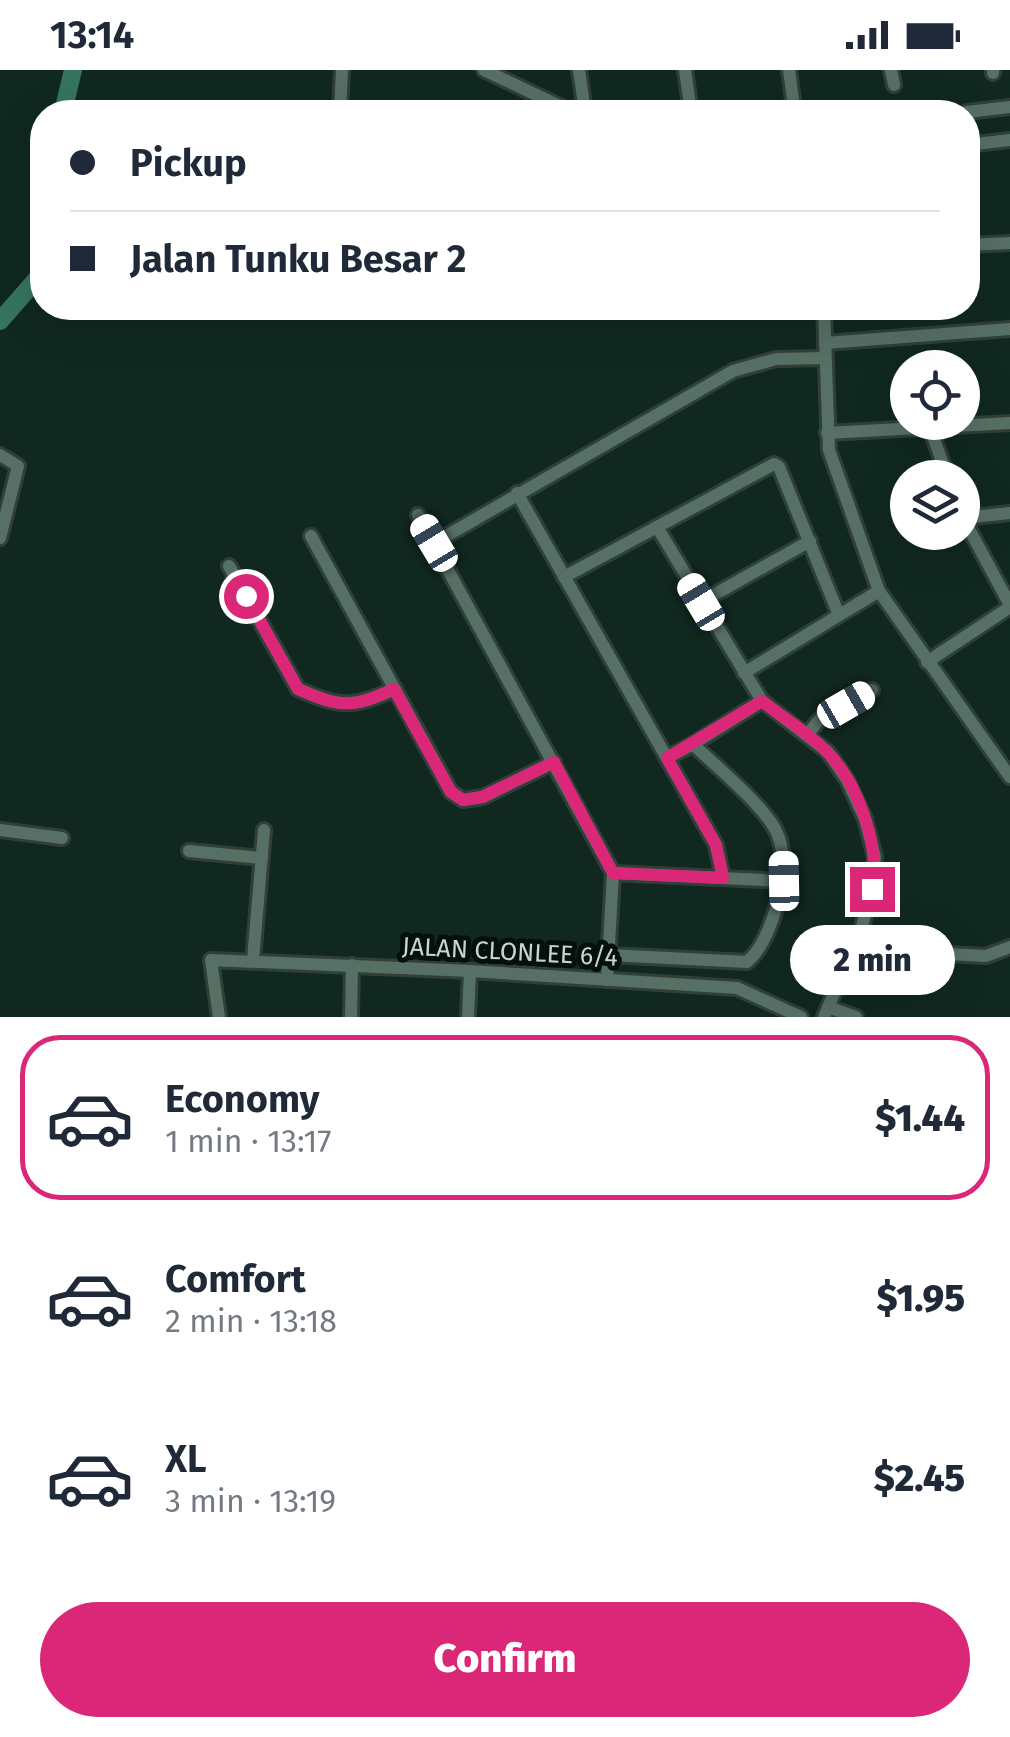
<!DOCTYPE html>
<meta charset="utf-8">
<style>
:root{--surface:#fff;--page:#f2f2f3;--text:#1f2937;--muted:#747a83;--line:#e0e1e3;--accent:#db2777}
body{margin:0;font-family:"Fira Sans",sans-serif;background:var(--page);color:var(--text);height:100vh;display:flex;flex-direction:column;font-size:38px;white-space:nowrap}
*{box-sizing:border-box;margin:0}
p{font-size:32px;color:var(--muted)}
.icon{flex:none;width:55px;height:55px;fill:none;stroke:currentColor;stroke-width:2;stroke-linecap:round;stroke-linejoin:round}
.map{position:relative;height:947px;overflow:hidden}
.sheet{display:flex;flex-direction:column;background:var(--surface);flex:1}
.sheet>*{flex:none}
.banner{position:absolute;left:30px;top:30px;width:950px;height:220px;border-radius:40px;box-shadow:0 10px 40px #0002;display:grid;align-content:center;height:220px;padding:0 40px;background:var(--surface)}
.tools{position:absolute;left:890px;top:280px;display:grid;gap:20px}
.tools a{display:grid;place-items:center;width:90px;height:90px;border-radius:50%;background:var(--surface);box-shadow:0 10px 40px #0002;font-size:50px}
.end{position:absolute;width:45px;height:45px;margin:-22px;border:12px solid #db2777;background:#fff;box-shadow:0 0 0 5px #fff}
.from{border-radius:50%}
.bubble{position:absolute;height:70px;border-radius:35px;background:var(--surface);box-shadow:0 10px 40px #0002;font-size:32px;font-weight:800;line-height:70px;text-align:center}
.car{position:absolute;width:30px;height:60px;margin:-30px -15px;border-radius:12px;box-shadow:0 0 8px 2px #0007;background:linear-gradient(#fff 24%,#345 0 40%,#fff 0 76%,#345 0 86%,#fff 0)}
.banner b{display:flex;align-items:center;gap:35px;height:95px;font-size:38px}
.banner b+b{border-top:2px solid var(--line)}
.banner i{width:25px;height:25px;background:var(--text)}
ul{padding:18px 0 0;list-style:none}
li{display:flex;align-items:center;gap:30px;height:165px;margin:0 20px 15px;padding:0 20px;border:5px solid transparent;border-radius:40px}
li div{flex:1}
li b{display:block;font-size:38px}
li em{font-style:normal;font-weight:800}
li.active{border-color:var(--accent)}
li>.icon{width:90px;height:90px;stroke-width:1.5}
.action{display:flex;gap:20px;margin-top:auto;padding:20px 40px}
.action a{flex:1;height:115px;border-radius:60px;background:var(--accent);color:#fff;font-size:40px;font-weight:800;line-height:115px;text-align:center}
.status{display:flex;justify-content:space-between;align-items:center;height:70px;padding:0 50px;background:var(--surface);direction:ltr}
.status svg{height:28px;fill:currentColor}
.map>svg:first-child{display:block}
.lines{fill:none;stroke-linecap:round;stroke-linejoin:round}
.river{stroke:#36745d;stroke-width:18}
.minor-casing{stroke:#304039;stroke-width:18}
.minor{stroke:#577065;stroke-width:12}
.route{stroke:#db2777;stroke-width:12}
.labels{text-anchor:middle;stroke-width:10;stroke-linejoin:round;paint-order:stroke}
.street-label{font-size:25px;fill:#c7d5cf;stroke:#050f0b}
</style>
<div class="status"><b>13:14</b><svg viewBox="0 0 49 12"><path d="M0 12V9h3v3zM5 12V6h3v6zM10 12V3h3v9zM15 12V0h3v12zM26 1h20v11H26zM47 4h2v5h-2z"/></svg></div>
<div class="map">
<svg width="1010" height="947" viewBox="0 0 1010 947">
<rect width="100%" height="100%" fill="#10281f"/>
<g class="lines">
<g class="river">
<polyline points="63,42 73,0"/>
<polyline points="0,251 42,203"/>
</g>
<g class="minor-casing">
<g id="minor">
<polyline points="484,0 572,42"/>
<polyline points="579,0 585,42"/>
<polyline points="685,0 691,42"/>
<polyline points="789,0 793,30"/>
<polyline points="891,0 894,15"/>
<polyline points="993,0 993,3"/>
<polyline points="340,42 342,0"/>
<polyline points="967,42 1010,37"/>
<polyline points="968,75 1010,70"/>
<polyline points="968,175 1010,173"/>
<polyline points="824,238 829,380 879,521 1010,707"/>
<polyline points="825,273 1010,259"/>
<polyline points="929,355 948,408"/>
<polyline points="827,363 1010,353"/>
<polyline points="0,385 18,396 0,468"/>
<polyline points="517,423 716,775 723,808"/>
<polyline points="418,445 613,803 607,910"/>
<polyline points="962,446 1010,535"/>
<polyline points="963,448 1010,443"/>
<polyline points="657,457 762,631 828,682 847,710 865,749 875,787 872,819 861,860 824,947"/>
<polyline points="311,466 451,722 463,730 483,727 554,692"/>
<polyline points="434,473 733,301 776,289 825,288"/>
<path d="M 229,496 L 298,619 C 341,638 352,638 395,619"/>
<polyline points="564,507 774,394 779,397 839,545"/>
<polyline points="701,532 810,471"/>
<polyline points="927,592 1010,537"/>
<polyline points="744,603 879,521"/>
<polyline points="808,664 819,650 872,620"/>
<polyline points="693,674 762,631"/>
<path d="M 667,688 L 693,674 C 714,695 766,737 777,763 C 784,778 783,795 784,811"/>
<polyline points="0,760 62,768"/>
<polyline points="189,781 262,788"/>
<polyline points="861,860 928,883 986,886 1010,877"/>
<path d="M 609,885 L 747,892 C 767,876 777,836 784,811 L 613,803"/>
<polyline points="253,890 264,760"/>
<polyline points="828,937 856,947"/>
<polyline points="219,947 211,890 470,901 737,918 801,947"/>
<polyline points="351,947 352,895"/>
<polyline points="468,947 470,901"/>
</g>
</g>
<use href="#minor" class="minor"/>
</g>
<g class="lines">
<path class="route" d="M 246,526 L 298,619 C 341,638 352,638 394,619 L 451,722 L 463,730 L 482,727 L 554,692 L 613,803 L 723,808 L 716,775 L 667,688 L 762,631 C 783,648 806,661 825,680 C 857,710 881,776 872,819"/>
</g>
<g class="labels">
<g class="street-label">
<text transform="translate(510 881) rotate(3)" y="9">JALAN CLONLEE 6/4</text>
</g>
</g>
</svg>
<div class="tools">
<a><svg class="icon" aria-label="locate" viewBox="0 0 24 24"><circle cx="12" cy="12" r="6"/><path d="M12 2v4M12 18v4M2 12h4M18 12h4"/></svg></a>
<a><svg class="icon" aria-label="layers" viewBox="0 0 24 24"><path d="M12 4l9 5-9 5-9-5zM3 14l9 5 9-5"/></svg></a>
</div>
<i class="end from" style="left:246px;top:526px"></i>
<i class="end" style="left:872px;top:819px"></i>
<div class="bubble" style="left:790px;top:855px;width:165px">2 min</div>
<i class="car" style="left:434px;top:473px;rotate:329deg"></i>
<i class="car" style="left:701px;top:532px;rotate:329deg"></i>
<i class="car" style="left:846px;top:635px;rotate:60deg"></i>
<i class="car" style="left:784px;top:811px;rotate:359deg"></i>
<div class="banner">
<b><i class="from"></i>Pickup</b>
<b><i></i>Jalan Tunku Besar 2</b>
</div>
</div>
<section class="sheet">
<ul>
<li class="active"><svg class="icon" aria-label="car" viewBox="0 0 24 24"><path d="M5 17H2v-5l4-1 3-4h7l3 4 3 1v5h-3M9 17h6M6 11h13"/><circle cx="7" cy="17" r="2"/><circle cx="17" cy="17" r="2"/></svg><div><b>Economy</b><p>1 min · 13:17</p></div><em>$1.44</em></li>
<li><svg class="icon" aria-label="car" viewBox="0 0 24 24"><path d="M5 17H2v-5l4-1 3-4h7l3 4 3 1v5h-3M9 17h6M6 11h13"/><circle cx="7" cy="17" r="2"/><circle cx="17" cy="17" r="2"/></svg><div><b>Comfort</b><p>2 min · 13:18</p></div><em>$1.95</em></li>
<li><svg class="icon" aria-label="car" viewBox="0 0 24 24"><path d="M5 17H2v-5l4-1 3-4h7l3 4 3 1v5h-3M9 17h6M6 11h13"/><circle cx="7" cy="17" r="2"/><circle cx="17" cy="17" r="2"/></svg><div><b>XL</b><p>3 min · 13:19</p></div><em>$2.45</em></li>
</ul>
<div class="action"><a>Confirm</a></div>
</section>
